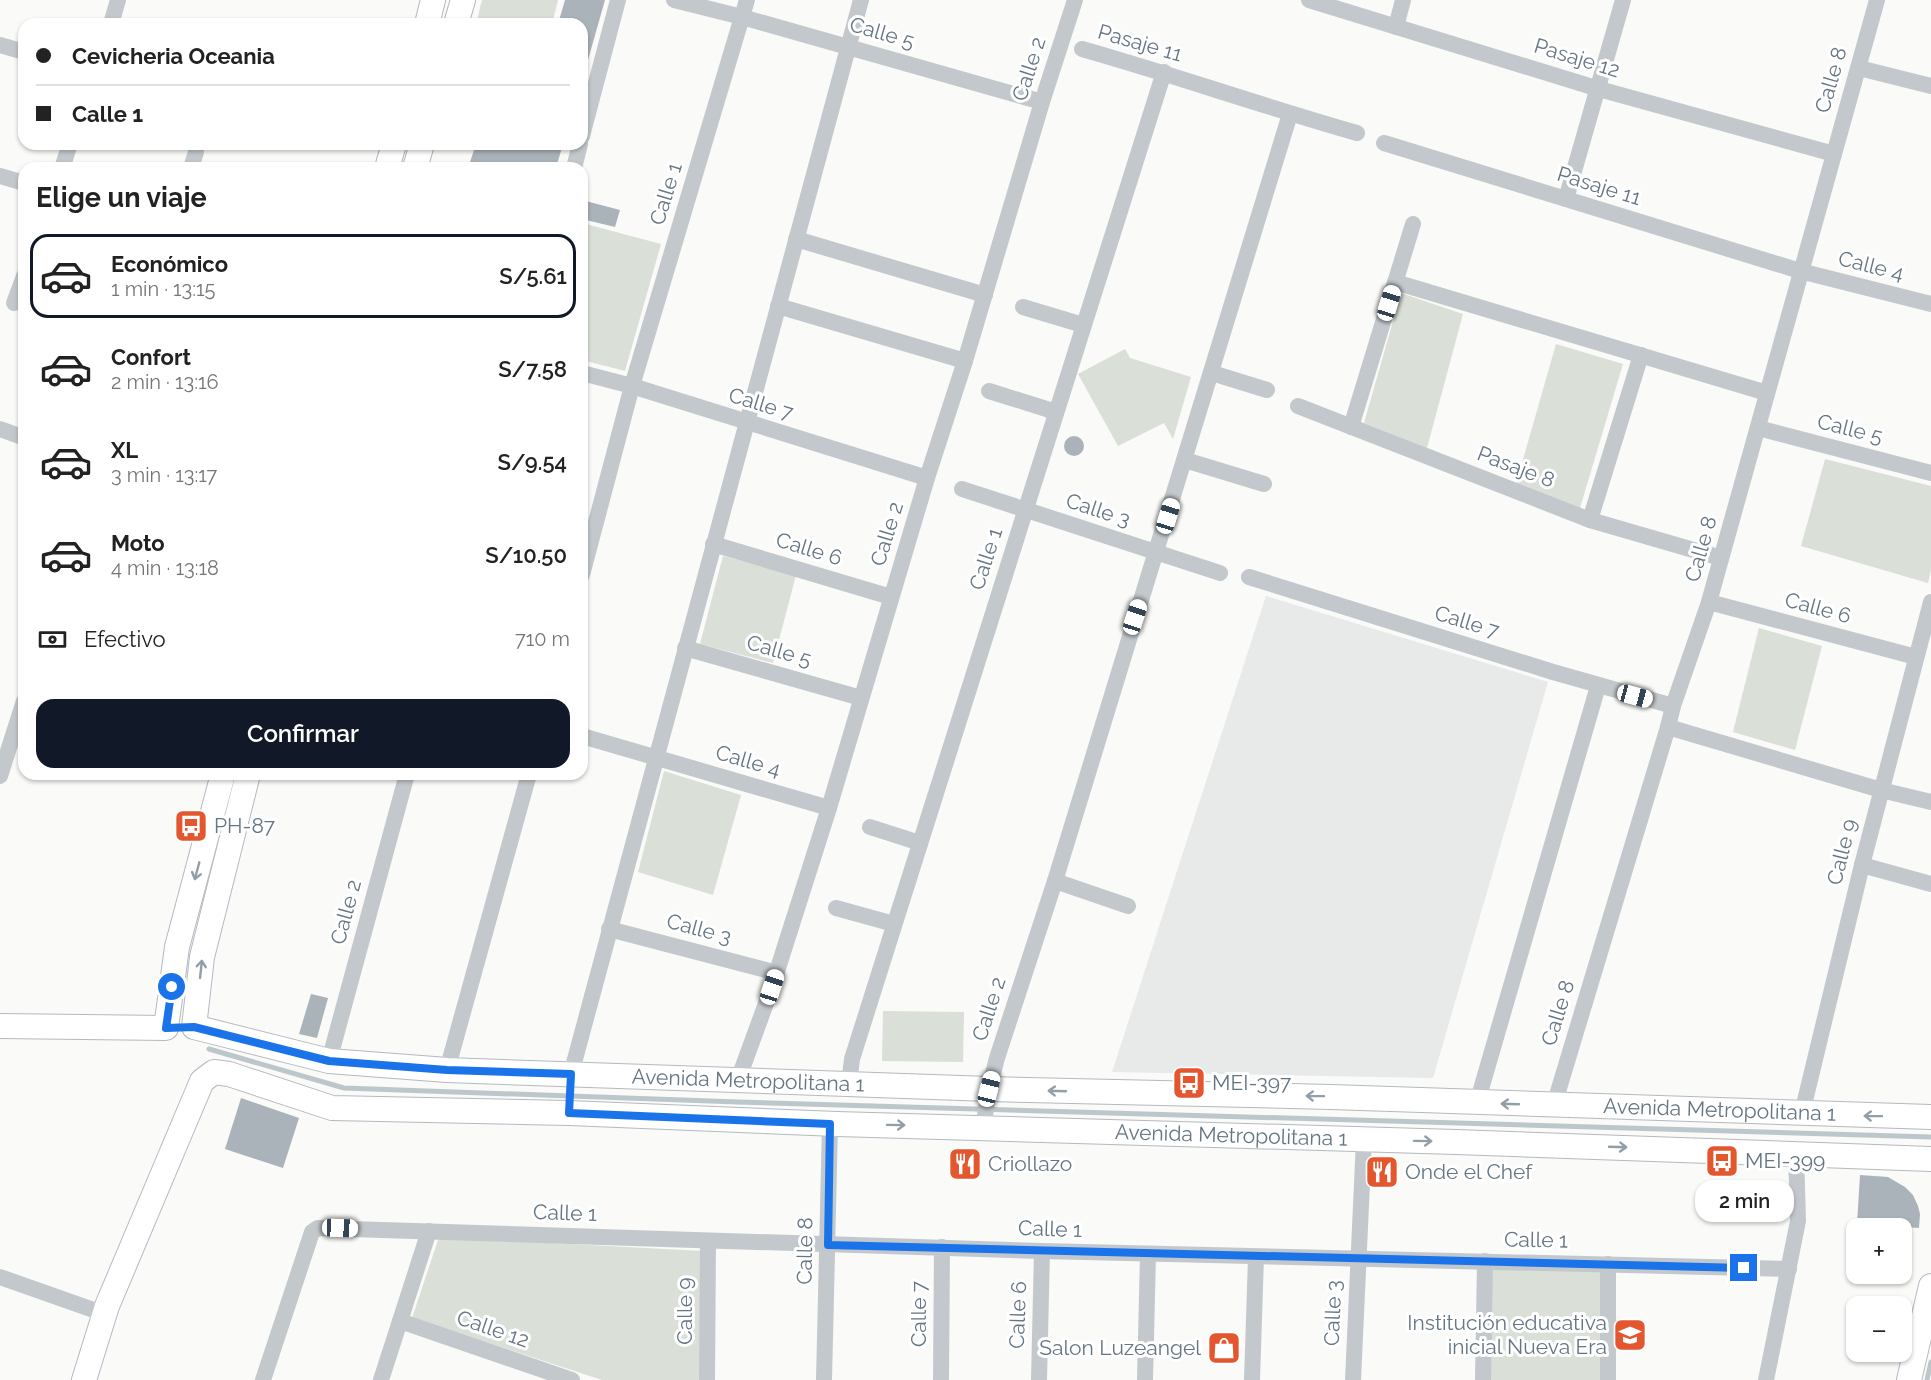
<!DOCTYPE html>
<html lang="es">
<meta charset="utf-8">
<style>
:root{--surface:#fff;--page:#f2f2f2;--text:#222;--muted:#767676;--line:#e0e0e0;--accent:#111827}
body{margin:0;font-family:Raleway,sans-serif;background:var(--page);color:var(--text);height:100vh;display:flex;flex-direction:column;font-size:22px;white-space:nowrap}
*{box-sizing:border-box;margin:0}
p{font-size:20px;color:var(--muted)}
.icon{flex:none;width:33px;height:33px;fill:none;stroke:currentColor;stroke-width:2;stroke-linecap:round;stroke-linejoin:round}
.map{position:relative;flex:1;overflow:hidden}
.sheet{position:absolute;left:18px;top:162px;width:570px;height:618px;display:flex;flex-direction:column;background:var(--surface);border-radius:18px;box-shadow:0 2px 4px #0004}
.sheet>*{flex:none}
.hud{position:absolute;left:18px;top:18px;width:570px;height:132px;border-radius:18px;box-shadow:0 2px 4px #0004;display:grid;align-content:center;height:132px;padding:0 18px;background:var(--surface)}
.fabs{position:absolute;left:1846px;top:1218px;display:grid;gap:12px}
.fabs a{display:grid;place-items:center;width:66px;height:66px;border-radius:12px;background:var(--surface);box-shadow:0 2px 4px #0004;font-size:30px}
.end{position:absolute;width:27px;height:27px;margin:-14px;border:8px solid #1a73e8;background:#fff;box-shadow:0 0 0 3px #fff}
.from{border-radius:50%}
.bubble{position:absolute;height:42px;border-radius:18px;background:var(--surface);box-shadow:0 2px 4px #0004;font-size:20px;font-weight:600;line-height:42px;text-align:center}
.car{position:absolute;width:18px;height:36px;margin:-18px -9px;border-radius:8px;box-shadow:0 0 4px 2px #0007;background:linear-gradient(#fff 24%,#345 0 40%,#fff 0 76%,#345 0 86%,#fff 0)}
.hud b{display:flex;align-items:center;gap:21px;height:57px;font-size:22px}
.hud b+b{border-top:2px solid var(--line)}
.hud i{width:15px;height:15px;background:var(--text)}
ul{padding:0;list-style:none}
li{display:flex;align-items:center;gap:18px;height:84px;margin:0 12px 9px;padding:0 6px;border:3px solid transparent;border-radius:18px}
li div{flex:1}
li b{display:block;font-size:22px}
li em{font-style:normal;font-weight:600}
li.on{border-color:var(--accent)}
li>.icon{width:54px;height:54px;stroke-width:1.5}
h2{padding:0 18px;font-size:27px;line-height:72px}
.pay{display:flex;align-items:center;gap:15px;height:66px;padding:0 18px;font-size:22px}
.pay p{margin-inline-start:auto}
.action{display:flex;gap:12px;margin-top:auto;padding:12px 18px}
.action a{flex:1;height:69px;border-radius:18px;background:var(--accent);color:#fff;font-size:24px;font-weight:600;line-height:69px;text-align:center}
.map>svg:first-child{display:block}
.built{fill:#e8e9e9}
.green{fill:#dadfd7}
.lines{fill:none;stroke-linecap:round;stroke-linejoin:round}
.stream{stroke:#bbc7cb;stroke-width:5}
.building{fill:#aab3b9}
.secondary-casing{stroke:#b3babf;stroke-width:26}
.street{stroke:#c3c8cc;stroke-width:16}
.secondary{stroke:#fff;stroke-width:24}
.oneway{stroke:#939fa8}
.route{stroke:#1a73e8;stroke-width:8}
.labels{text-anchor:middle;stroke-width:6;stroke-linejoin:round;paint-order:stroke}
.street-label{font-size:21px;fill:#657683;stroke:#fff}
.poi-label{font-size:21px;fill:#657683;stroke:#fff;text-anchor:start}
</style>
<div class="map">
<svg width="1931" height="1380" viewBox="0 0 1931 1380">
<rect width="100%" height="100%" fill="#fafaf8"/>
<polygon class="built" points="1266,596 1548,682 1433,1078 1112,1072"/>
<g class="green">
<polygon points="482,0 558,0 552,24 476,24"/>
<polygon points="582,223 661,244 625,371 582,360"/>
<polygon points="1401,293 1463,314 1427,448 1364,423"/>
<polygon points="1556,344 1623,364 1580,508 1516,484"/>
<polygon points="1125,349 1130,358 1191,377 1173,439 1164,423 1118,446 1078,374"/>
<polygon points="1825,459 1931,486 1931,570 1928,583 1801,546"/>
<polygon points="723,556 796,575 773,663 700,644"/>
<polygon points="1759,628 1822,646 1795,750 1733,732"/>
<polygon points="664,771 741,795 713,895 638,872"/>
<polygon points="883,1011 964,1012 963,1062 882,1061"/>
<polygon points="439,1237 703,1251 700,1380 602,1380 412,1318"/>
<polygon points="1489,1269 1604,1270 1603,1380 1488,1380"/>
</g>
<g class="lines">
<g class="stream">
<polyline points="209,1049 344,1088 738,1102 1931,1137"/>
<polyline points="1927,1380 1931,1362"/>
</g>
</g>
<g class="building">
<polygon points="565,0 605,0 586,67 582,66 582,24 558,24"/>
<polygon points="476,144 507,150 510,144 563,144 556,168 468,168"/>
<polygon points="582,200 620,210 615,227 582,219"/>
<circle cx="1074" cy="446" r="10"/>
<polygon points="311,994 328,998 317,1038 299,1034"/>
<polygon points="241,1098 299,1118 283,1168 225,1149"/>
<polygon points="1860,1175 1888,1177 1905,1187 1913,1195 1918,1206 1920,1214 1919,1228 1857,1224"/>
</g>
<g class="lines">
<g class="secondary-casing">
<g id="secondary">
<polyline points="427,24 433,0"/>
<polyline points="456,24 463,0"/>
<polyline points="387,168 394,144"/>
<polyline points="415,168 422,144"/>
<path id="s1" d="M 248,774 L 202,957 L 194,1027 L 329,1061 L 447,1070 L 989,1089 L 1331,1097 L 1931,1117"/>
<polyline points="0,1026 166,1028 177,947 223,774"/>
<path id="s2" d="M 84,1380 L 107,1306 L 202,1081 L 214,1072 L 229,1074 L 332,1108 L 569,1113 L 837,1124 L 1456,1142 L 1931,1159"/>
<polyline points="1909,1380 1931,1286"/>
</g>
</g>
<g class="street">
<polyline points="674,0 742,17 1042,102"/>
<polyline points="1309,0 1599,89 1834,154"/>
<polyline points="111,24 118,0"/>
<polyline points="1396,27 1403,0"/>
<polyline points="0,45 24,52"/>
<path d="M 1082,49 C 1174,75 1265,107 1357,133"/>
<polyline points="1859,68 1931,86"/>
<polyline points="582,136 618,0"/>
<polyline points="1384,143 1800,271 1931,304"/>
<polyline points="62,168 70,144"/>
<polyline points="191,168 196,152"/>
<polyline points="574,168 580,144"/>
<polyline points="0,176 24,183"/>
<polyline points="1566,199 1623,0"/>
<polyline points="796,239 985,295"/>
<polyline points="1395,282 1767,393"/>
<polyline points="14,303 24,276"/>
<polyline points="778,306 965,361"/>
<polyline points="1023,307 1083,325"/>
<polyline points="582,373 632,386 927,478"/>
<polyline points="1212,373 1267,390"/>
<polyline points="989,391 1056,412"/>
<polyline points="1298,406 1590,520 1721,558"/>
<polyline points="1351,427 1413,224"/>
<polyline points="1758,428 1931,473"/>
<polyline points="0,429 22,437"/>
<polyline points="1185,460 1264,484"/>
<polyline points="962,489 1220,573"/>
<polyline points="1590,520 1641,355"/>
<polyline points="713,544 891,597"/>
<polyline points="582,575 632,386 747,0"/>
<polyline points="1249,577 1553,672 1673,706"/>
<polyline points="1709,602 1916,657"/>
<polyline points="685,648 861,698"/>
<polyline points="1668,727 1881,790 1931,802"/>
<polyline points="582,736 829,808"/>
<polyline points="0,776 24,701"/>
<polyline points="870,827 920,843"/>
<polyline points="1862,865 1931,884"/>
<polyline points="1055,881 1128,906"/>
<polyline points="836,908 894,924"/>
<polyline points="609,929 777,973"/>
<polyline points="329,1061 407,774"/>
<polyline points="447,1070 529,774"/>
<polyline points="571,1074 861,0"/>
<polyline points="738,1080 772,987 829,808 927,478 965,361 1042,102 1075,0"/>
<polyline points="849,1084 852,1059 1164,72"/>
<polyline points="1477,1103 1598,686"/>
<polyline points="1554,1105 1668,727 1673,706 1709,602 1877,0"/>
<polyline points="1802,1113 1862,865 1931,602"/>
<polyline points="983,1128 989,1089 997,1058 1055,881 1290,114"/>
<polyline points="1608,1264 1608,1380"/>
<polyline points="0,1277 105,1314"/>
<polyline points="400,1321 572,1380"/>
<polyline points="263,1380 312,1232 318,1228 1042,1251 1789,1269"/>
<polyline points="381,1380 429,1231"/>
<polyline points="707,1380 708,1241"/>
<polyline points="824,1380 830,1124"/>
<polyline points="941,1380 942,1247"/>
<polyline points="1039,1380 1042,1251"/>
<polyline points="1145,1380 1148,1254"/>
<polyline points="1252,1380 1256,1257"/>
<polyline points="1353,1380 1364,1140"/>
<polyline points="1483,1380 1485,1261"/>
<polyline points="1766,1380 1798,1221 1796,1153"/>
</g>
<use href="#secondary" class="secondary"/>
</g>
<defs><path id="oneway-shaft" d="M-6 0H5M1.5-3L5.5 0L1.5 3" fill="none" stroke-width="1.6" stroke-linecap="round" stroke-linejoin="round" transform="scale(1.5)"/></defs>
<g class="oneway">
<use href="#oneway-shaft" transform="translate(197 871) rotate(105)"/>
<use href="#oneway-shaft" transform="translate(201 969) rotate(-84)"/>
<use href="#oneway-shaft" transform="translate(1057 1091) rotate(-178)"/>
<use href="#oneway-shaft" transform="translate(1315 1096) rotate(-179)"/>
<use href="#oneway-shaft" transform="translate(1510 1104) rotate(-178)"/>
<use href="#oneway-shaft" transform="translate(1873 1116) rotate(-179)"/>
<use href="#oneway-shaft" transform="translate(896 1125) rotate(1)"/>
<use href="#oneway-shaft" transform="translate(1423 1141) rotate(1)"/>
<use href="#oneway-shaft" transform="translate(1618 1147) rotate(2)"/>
</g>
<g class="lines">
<polyline class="route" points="172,987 166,1028 194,1027 329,1061 447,1070 571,1074 569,1113 830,1124 828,1245 1744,1268"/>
</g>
<defs>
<g id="bus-square" transform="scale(1.725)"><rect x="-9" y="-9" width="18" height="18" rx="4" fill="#e4572e" stroke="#fff"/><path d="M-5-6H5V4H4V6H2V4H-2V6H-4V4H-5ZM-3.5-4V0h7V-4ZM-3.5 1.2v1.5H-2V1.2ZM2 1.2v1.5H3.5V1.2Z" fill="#fff"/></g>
<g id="restaurant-square" transform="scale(1.725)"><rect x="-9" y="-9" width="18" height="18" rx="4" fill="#e4572e" stroke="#fff"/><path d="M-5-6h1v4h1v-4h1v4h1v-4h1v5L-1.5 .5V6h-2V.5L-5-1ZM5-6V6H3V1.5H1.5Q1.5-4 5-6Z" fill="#fff"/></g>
<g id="school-square" transform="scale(1.725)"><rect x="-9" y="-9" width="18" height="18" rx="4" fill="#e4572e" stroke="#fff"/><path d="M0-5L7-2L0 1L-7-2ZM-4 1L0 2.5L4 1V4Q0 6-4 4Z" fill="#fff"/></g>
<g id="shop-square" transform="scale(1.725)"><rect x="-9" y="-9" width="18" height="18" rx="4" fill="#e4572e" stroke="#fff"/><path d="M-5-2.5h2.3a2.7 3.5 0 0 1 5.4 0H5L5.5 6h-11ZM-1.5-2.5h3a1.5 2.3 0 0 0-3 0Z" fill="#fff"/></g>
</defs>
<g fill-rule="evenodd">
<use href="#bus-square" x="191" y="826"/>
<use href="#bus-square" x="1189" y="1083"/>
<use href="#bus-square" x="1722" y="1161"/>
<use href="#restaurant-square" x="965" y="1164"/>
<use href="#restaurant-square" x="1382" y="1172"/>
<use href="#school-square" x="1630" y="1335"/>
<use href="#shop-square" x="1224" y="1348"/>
</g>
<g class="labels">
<g class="street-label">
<text transform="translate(882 33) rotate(16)" y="7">Calle 5</text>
<text transform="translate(1140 43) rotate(16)" y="7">Pasaje 11</text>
<text transform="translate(1577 58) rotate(17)" y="7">Pasaje 12</text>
<text transform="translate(1029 69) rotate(-72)" y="7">Calle 2</text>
<text transform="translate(1831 80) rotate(-74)" y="7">Calle 8</text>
<text transform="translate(1599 186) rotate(17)" y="7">Pasaje 11</text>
<text transform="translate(666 194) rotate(-73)" y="7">Calle 1</text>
<text transform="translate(1871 266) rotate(14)" y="7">Calle 4</text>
<text transform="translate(761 404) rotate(17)" y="7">Calle 7</text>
<text transform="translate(1850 429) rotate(14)" y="7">Calle 5</text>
<text transform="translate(1516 467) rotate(21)" y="7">Pasaje 8</text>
<text transform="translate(1098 510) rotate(18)" y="7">Calle 3</text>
<text transform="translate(887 534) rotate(-73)" y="7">Calle 2</text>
<text transform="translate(809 549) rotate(17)" y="7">Calle 6</text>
<text transform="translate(1701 549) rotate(-74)" y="7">Calle 8</text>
<text transform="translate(986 559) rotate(-72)" y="7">Calle 1</text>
<text transform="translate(1818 608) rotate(15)" y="7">Calle 6</text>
<text transform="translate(1467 622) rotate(17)" y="7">Calle 7</text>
<text transform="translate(779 651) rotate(16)" y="7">Calle 5</text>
<text transform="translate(748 761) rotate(16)" y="7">Calle 4</text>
<text transform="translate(1842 852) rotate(-76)" y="7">Calle 9</text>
<text transform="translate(346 912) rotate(-75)" y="7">Calle 2</text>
<text transform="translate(699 929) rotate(15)" y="7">Calle 3</text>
<text transform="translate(989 1009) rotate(-72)" y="7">Calle 2</text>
<text transform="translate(1558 1013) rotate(-73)" y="7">Calle 8</text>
<text dy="7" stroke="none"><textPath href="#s1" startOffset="818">Avenida Metropolitana 1</textPath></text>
<text dy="7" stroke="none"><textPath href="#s1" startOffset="1790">Avenida Metropolitana 1</textPath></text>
<text dy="7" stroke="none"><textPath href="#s2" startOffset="1360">Avenida Metropolitana 1</textPath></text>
<text transform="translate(565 1213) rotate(2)" y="7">Calle 1</text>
<text transform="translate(1050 1229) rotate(2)" y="7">Calle 1</text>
<text transform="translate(1536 1240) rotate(1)" y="7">Calle 1</text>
<text transform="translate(805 1251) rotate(-89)" y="7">Calle 8</text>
<text transform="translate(685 1311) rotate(-90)" y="7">Calle 9</text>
<text transform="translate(1333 1313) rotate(-88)" y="7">Calle 3</text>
<text transform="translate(919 1314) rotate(-90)" y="7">Calle 7</text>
<text transform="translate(1018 1315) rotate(-88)" y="7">Calle 6</text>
<text transform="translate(493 1329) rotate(19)" y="7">Calle 12</text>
</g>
<g class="poi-label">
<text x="214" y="833">PH-87</text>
<text x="1212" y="1090">MEI-397</text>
<text x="1745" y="1168">MEI-399</text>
<text x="988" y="1171">Criollazo</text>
<text x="1405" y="1179">Onde el Chef</text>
<text x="1607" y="1330" text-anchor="end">Institución educativa<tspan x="1607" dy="24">inicial Nueva Era</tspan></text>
<text x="1201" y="1355" text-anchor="end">Salon Luzeangel</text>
</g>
</g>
</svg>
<div class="fabs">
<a>+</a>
<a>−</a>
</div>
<i class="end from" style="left:172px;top:987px"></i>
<i class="end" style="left:1744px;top:1268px"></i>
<div class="bubble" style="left:1695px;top:1180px;width:99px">2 min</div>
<i class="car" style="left:1389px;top:303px;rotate:17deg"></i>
<i class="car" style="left:1168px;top:516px;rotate:17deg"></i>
<i class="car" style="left:1135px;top:617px;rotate:18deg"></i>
<i class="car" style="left:1635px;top:696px;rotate:105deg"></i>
<i class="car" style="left:772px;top:987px;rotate:18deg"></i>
<i class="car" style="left:989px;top:1089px;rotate:14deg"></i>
<i class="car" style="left:340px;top:1228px;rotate:92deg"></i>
<div class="hud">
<b><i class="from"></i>Cevicheria Oceania</b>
<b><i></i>Calle 1</b>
</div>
<section class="sheet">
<h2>Elige un viaje</h2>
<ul>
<li class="on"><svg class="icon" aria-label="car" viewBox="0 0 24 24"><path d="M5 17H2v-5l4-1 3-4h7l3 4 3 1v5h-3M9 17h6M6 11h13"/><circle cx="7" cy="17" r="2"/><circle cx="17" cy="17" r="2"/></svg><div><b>Económico</b><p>1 min · 13:15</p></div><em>S/5.61</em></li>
<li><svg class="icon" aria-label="car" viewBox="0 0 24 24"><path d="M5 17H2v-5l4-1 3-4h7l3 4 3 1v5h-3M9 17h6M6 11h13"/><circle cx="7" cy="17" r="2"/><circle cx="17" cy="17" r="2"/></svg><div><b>Confort</b><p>2 min · 13:16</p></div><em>S/7.58</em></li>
<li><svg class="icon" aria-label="car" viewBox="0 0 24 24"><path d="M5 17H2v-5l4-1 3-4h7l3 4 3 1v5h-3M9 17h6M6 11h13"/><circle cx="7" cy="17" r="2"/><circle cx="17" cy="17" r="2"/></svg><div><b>XL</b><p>3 min · 13:17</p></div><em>S/9.54</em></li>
<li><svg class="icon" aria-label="car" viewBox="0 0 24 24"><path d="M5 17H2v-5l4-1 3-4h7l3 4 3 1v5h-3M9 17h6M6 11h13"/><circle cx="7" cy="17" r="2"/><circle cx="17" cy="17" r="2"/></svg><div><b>Moto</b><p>4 min · 13:18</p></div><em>S/10.50</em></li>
</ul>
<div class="pay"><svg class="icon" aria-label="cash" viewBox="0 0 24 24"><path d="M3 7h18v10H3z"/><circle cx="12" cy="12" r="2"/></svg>Efectivo<p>710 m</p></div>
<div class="action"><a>Confirmar</a></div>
</section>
</div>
